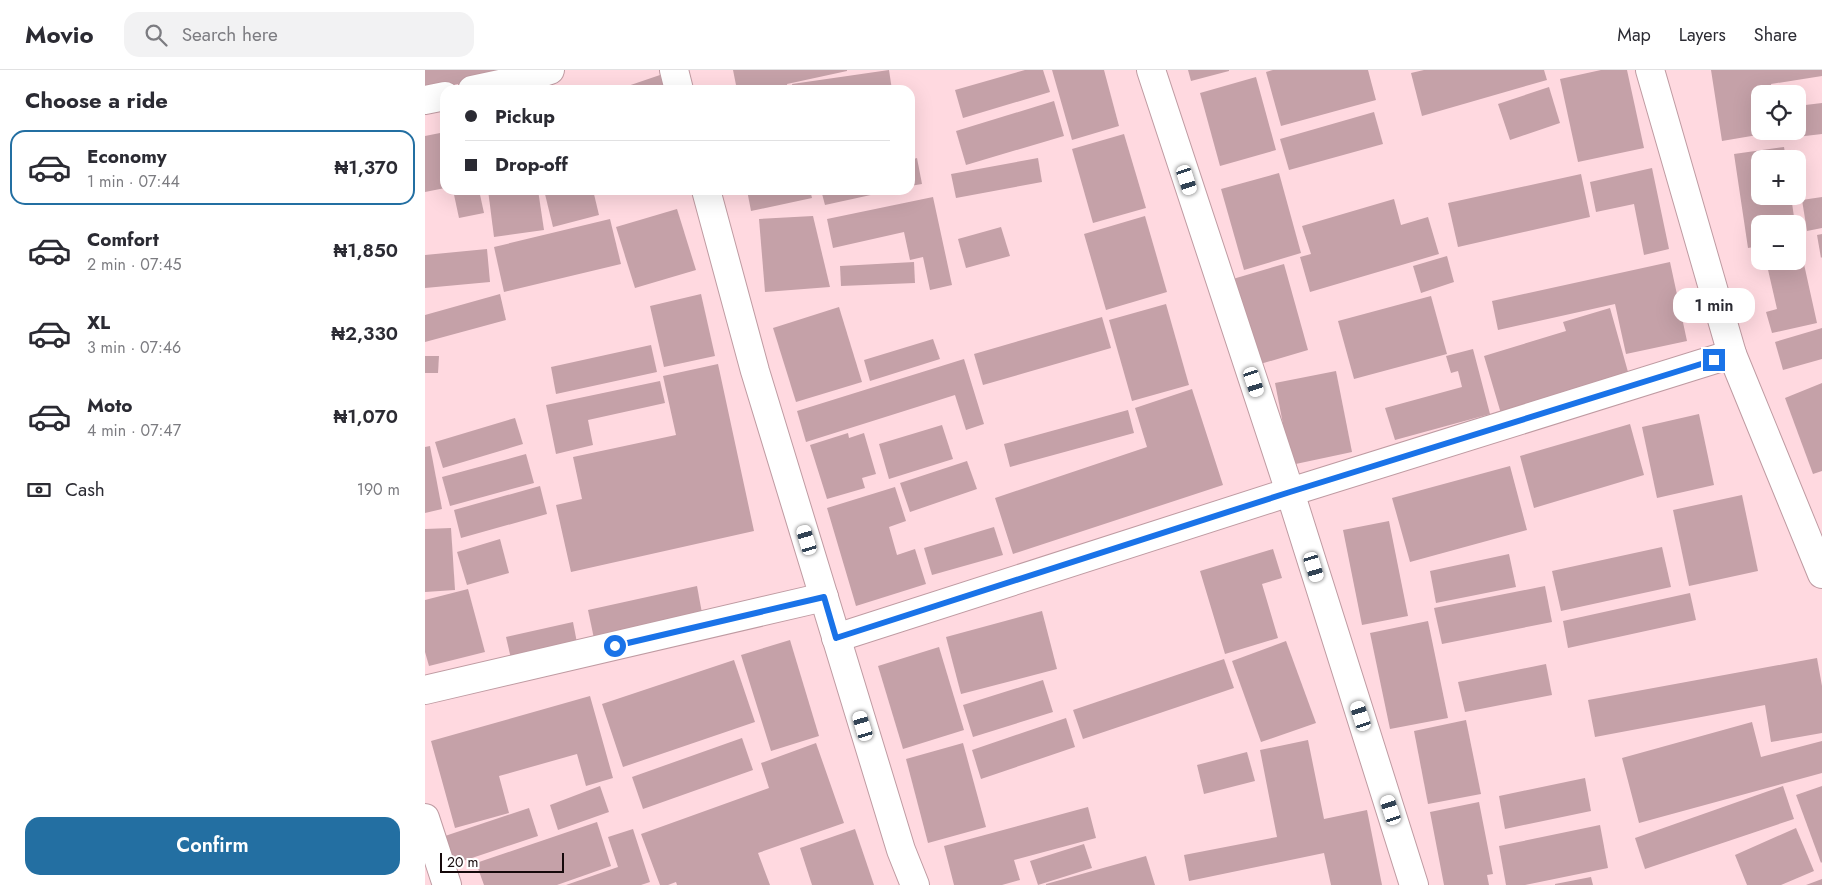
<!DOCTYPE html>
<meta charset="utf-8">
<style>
:root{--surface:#fff;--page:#f2f2f3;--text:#2b2b33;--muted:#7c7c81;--line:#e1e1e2;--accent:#236fa2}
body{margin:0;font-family:Jost,sans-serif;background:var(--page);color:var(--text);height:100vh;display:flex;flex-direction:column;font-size:19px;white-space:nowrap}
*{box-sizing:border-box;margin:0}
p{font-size:16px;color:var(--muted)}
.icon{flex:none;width:28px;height:28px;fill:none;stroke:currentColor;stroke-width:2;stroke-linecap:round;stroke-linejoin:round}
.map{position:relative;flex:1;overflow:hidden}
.drawer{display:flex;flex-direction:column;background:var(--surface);width:425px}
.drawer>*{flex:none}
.top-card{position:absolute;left:15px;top:15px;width:475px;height:110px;border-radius:15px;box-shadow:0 5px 20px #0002;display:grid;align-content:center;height:110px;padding:0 25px;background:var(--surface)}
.tools{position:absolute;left:1326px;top:15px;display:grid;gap:10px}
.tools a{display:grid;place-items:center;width:55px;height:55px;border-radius:10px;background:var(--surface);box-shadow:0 5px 20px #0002;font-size:25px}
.scale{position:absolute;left:15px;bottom:12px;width:124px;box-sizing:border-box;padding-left:5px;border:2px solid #15090b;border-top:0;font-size:14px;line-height:18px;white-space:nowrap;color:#15090b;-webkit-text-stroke:4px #fff;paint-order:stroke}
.end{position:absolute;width:22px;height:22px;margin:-11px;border:6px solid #1a73e8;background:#fff;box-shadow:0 0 0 2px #fff}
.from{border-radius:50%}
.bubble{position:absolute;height:35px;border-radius:15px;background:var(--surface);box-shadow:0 5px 20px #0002;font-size:16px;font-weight:600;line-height:35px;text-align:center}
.car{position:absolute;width:15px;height:30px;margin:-15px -8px;border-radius:6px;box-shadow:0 0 4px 1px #0007;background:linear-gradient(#fff 24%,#345 0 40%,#fff 0 76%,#345 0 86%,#fff 0)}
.top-card b{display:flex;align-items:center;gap:18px;height:48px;font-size:19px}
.top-card b+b{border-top:1px solid var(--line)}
.top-card i{width:12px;height:12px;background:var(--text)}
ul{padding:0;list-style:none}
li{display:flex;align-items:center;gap:15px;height:75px;margin:0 10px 8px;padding:0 15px;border:2px solid transparent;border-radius:15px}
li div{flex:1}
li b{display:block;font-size:19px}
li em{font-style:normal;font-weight:600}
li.active{border-color:var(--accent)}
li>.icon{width:45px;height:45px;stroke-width:1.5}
h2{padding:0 25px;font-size:22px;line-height:60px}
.pay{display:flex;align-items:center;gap:12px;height:55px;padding:0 25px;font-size:19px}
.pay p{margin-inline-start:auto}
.cta{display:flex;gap:10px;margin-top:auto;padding:10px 25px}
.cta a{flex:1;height:58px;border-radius:15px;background:var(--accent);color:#fff;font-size:20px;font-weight:600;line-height:58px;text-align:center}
header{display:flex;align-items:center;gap:30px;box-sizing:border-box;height:70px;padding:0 25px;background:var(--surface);border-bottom:1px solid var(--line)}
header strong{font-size:24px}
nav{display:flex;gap:28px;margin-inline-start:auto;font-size:18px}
.search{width:350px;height:45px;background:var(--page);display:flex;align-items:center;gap:12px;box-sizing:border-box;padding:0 18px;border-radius:15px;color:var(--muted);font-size:19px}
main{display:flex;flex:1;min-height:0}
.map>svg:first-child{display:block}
.building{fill:#c5a1a8}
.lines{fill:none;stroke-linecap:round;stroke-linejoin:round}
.minor-casing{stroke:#bf9ba2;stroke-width:30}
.minor{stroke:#fff;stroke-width:28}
.route{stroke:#1a73e8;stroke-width:6}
</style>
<header>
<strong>Movio</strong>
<div class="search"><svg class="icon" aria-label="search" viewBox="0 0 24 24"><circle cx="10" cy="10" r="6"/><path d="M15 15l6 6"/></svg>Search here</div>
<nav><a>Map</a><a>Layers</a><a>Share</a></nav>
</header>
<main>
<section class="drawer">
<h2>Choose a ride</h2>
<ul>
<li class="active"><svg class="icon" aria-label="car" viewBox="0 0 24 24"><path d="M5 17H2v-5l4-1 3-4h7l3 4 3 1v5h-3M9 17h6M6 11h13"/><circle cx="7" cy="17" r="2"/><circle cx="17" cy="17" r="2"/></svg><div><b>Economy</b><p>1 min · 07:44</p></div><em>₦1,370</em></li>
<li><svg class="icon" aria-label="car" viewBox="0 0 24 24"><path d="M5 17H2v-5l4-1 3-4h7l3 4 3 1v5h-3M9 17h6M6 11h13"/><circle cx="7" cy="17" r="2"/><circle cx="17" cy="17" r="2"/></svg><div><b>Comfort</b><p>2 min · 07:45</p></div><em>₦1,850</em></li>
<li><svg class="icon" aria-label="car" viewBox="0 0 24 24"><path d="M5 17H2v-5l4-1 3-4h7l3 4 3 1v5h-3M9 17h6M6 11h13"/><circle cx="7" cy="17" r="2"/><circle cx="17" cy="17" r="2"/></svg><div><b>XL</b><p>3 min · 07:46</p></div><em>₦2,330</em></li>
<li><svg class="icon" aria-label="car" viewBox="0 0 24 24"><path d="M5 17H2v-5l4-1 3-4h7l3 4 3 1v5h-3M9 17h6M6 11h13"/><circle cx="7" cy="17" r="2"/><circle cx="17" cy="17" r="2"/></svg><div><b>Moto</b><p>4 min · 07:47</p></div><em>₦1,070</em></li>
</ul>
<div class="pay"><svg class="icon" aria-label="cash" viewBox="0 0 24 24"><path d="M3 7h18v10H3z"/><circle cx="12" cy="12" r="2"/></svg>Cash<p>190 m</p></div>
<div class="cta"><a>Confirm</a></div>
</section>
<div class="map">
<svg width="1397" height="815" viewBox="0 0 1397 815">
<rect width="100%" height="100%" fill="#ffd9e0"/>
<g class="building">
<polygon points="0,0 95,0 95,1 0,21"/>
<polygon points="308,0 422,0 422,1 362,14 363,20 312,20"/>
<polygon points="464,0 467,20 368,20 367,14"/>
<polygon points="600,0 618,0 625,22 538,48 530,20"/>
<polygon points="627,0 679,0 694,56 647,70"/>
<polygon points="763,0 804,0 804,1 766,11"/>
<polygon points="848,0 943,0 951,30 856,56 841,2"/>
<polygon points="999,0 1119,0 1122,10 997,46 986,3"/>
<polygon points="1176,0 1202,0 1219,78 1153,92 1135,9"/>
<polygon points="1286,0 1397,0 1397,6 1346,14 1348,24 1335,24 1335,61 1350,62 1297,71"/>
<polygon points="235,5 240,20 191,20"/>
<polygon points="831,7 851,80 795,96 775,23"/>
<polygon points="1124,17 1135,53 1085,70 1073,34"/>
<polygon points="629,31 639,66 541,95 531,61"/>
<polygon points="1397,33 1397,64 1363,68 1362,61 1372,61 1372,36"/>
<polygon points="949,42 958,74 864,100 855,69"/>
<polygon points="20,62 20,118 0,122 0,66"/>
<polygon points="699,64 721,138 668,153 647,79"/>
<polygon points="1359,77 1361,89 1335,89 1335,126 1366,126 1370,154 1335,154 1335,176 1323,178 1309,84"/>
<polygon points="492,88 497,114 485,116 485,90"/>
<polygon points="613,88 617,112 531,128 526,104"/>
<polygon points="1227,98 1244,179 1219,185 1209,134 1171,142 1165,112"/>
<polygon points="854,103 876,183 819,200 796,119"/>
<polygon points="1156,104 1165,147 1033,177 1023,133"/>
<polygon points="28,120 54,120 59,143 34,148"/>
<polygon points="63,120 113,120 119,160 69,167"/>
<polygon points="119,120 168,120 174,145 128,157"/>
<polygon points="322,120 385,120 387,128 326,141"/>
<polygon points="396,120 464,120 464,121 400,135"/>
<polygon points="508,127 527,215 505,220 498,187 485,190 479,162 408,178 402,149"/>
<polygon points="1397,127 1397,158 1382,161 1377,130"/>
<polygon points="969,129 976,155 1003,147 1014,184 885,222 875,187 886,184 877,156"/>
<polygon points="252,139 271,200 210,218 191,157"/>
<polygon points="388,146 405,217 340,222 334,149"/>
<polygon points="720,146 742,222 681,240 659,164"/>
<polygon points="185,149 196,194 79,222 69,177"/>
<polygon points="576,157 585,186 541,198 533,169"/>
<polygon points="1397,164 1397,187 1396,188 1392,165"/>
<polygon points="1375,176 1392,253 1347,263 1341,242 1352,239 1341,191 1372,191 1372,177"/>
<polygon points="62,179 65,212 0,218 0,185"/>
<polygon points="1022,186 1029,212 996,223 988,196"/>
<polygon points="489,192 490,213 416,216 415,196"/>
<polygon points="1245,192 1262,271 1201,284 1190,234 1073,260 1067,231"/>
<polygon points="859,194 883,280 825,297 801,211"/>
<polygon points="75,224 81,250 0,272 0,245"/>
<polygon points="276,224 290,286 239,297 225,236"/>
<polygon points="1006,226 1022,284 929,309 913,251"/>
<polygon points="741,234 764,315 707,331 684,250"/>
<polygon points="414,237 437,312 371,332 348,258"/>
<polygon points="1185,238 1205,309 1077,347 1059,286 1141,261 1138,252"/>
<polygon points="677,247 686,278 558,315 549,284"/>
<polygon points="1397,258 1397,289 1358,300 1350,272"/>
<polygon points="508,269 515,289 445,311 439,290"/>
<polygon points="226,275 232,302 131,324 126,297"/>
<polygon points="1048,279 1065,344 970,370 960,338 1037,317 1033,301 1026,303 1021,286"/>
<polygon points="0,286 14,286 13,303 0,303"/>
<polygon points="539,289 559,354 541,360 530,325 381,372 372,341"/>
<polygon points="293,294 329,461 146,502 131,435 157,429 148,387 251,365 238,306"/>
<polygon points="911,301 927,382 866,395 850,313"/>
<polygon points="235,311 240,333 163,350 168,375 131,384 121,335"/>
<polygon points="1397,313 1397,401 1388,404 1360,328"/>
<polygon points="767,319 798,415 588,484 570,428 722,377 710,338"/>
<polygon points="703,340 709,363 585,397 579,374"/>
<polygon points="1274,344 1289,415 1232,428 1217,357"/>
<polygon points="90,348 98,374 18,398 10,372"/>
<polygon points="1205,354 1219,405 1109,438 1095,386"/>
<polygon points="517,355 528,389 464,409 454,374"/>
<polygon points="423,363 424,368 439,363 451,404 437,408 440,418 402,429 385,375"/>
<polygon points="5,376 17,439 0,443 0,377"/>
<polygon points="101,384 109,413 25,436 17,407"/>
<polygon points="542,391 552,419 485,442 475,413"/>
<polygon points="1085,396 1102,460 985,492 967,428"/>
<polygon points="115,416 122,444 36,468 29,440"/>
<polygon points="470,417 481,451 464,457 472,485 490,479 501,514 431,536 402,438"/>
<polygon points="1317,425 1333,501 1264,516 1248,440"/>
<polygon points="964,451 983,546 937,555 918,460"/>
<polygon points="569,457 578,485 507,505 499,478"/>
<polygon points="26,458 30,520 0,522 0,459"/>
<polygon points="75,469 84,503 42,515 32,482"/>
<polygon points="1237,477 1246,517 1136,541 1127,501"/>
<polygon points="848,479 857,508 837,514 853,568 800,584 775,501"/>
<polygon points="1084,484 1091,517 1011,533 1005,501"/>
<polygon points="272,516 279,554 171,578 163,540"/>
<polygon points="1120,516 1127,552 1017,574 1009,538"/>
<polygon points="43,519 60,582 4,596 0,582 0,530"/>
<polygon points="1265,523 1271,550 1143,578 1138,551"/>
<polygon points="617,541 632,599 536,624 521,567"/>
<polygon points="1003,551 1023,648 965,659 945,563"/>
<polygon points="148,552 153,578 87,593 81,567"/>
<polygon points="365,570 394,666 346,681 316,585"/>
<polygon points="861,571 891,653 836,672 807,591"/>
<polygon points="514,577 539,660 478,679 453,596"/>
<polygon points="1392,588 1397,616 1397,663 1346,672 1340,635 1170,667 1163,630"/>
<polygon points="799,589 809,618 658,669 648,640"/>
<polygon points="309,590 330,652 198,697 177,634"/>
<polygon points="1121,594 1127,625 1040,642 1033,612"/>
<polygon points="618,610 628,642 548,667 538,635"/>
<polygon points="165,626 188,708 161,716 152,684 74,706 84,743 30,758 6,671"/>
<polygon points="641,648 650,677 556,709 547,680"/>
<polygon points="1041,650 1056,724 1003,734 989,661"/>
<polygon points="1327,652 1336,687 1397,671 1397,703 1214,753 1197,688"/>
<polygon points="317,668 328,700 218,739 207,707"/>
<polygon points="883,670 899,749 942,740 957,815 906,815 899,783 764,811 759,785 852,767 835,680"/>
<polygon points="391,673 419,753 333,783 345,815 252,815 251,812 243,815 235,815 216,764 344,718 336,693"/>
<polygon points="538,673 561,757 503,773 481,689"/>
<polygon points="822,682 830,711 779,724 772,695"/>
<polygon points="1160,708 1166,741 1080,759 1074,726"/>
<polygon points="175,716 184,742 133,760 125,735"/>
<polygon points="1358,716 1369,749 1220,799 1210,768"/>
<polygon points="1397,716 1397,792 1396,793 1371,725"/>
<polygon points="1054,732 1068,804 1062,805 1064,815 1019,815 1005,742"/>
<polygon points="663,737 671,768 589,790 595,810 577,815 529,815 519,776"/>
<polygon points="104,738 113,766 26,795 17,767"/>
<polygon points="172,752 186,796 132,815 59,815 51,793"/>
<polygon points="1175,755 1183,798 1100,815 1081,815 1074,776"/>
<polygon points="1371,758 1389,801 1356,815 1322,815 1310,785"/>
<polygon points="208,759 225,812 216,815 141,815 193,797 183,767"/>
<polygon points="430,759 449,815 387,815 375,778"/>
<polygon points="659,774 667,798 613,815 605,791"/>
<polygon points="721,786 730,815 621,815 621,814"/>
<polygon points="1166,807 1168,815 1130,815 1130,814"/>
<polygon points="1397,809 1397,815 1381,815"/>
</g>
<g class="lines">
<g class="minor-casing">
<g id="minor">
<polyline points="249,0 254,20"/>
<polyline points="726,0 865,422 989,815"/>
<polyline points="1225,0 1307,284 1397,504"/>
<polyline points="47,20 98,9 125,0"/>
<polyline points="0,30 20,26"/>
<polyline points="281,120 330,301 476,780 490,815"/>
<polyline points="411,568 865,422 1307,284"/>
<polyline points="0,620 399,527"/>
<polyline points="0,748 22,815"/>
</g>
</g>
<use href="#minor" class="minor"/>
</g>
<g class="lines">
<polyline class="route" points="190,576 399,527 411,568 865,422 1289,290"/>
</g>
</svg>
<div class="tools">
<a><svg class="icon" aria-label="locate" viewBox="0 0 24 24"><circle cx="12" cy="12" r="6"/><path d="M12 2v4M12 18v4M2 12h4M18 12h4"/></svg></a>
<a>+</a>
<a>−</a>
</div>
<div class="scale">20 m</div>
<i class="end from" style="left:190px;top:576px"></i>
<i class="end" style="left:1289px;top:290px"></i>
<div class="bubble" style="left:1248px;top:218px;width:82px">1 min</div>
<i class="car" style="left:762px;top:110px;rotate:162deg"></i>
<i class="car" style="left:829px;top:312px;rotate:162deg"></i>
<i class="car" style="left:382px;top:470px;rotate:343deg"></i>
<i class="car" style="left:889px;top:497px;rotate:163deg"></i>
<i class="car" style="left:936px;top:646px;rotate:342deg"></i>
<i class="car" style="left:438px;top:656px;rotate:343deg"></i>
<i class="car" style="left:966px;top:740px;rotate:342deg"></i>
<div class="top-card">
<b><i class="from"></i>Pickup</b>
<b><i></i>Drop-off</b>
</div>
</div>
</main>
